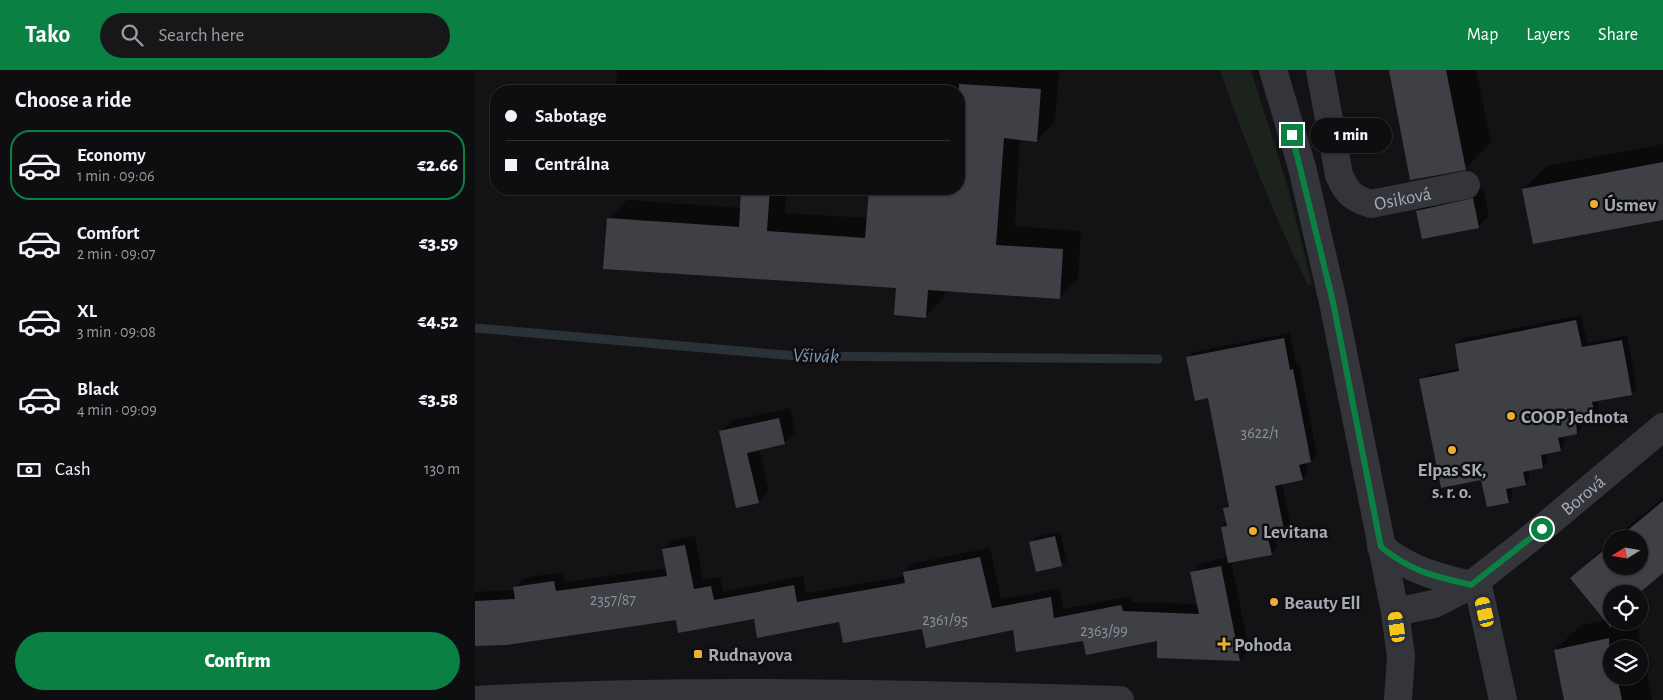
<!DOCTYPE html>
<meta charset="utf-8">
<style>
:root{--surface:#0e0e10;--page:#171719;--text:#f1f3f6;--muted:#9b9c9f;--line:#2e2e30;--accent:#0b8043}
body{margin:0;font-family:"Alegreya Sans",sans-serif;background:var(--page);color:var(--text);height:100vh;display:flex;flex-direction:column;font-size:19px;white-space:nowrap}
*{box-sizing:border-box;margin:0}
p{font-size:16px;color:var(--muted)}
.icon{flex:none;width:28px;height:28px;fill:none;stroke:currentColor;stroke-width:2;stroke-linecap:round;stroke-linejoin:round}
.map{position:relative;flex:1;overflow:hidden}
.side{display:flex;flex-direction:column;background:var(--surface);width:475px}
.side>*{flex:none}
.guide{position:absolute;left:15px;top:15px;width:475px;height:110px;border-radius:20px;box-shadow:0 1px 4px #0004,0 0 0 1px var(--line);display:grid;align-content:center;height:110px;padding:0 15px;background:var(--surface)}
.needle{width:32px;rotate:259deg}
.controls{position:absolute;left:1128px;top:460px;display:grid;gap:10px}
.controls a{display:grid;place-items:center;width:45px;height:45px;border-radius:50%;background:var(--surface);box-shadow:0 1px 4px #0004,0 0 0 1px var(--line);font-size:25px}
.end{position:absolute;width:22px;height:22px;margin:-11px;border:6px solid #0b8043;background:#fff;box-shadow:0 0 0 2px #fff}
.from{border-radius:50%}
.bubble{position:absolute;height:35px;border-radius:18px;background:var(--surface);box-shadow:0 1px 4px #0004,0 0 0 1px var(--line);font-size:16px;font-weight:800;line-height:35px;text-align:center}
.car{position:absolute;width:15px;height:30px;margin:-15px -8px;border-radius:6px;box-shadow:0 0 4px 1px #0007;background:linear-gradient(#f5c518 24%,#345 0 40%,#f5c518 0 76%,#345 0 86%,#f5c518 0)}
.guide b{display:flex;align-items:center;gap:18px;height:48px;font-size:19px}
.guide b+b{border-top:1px solid var(--line)}
.guide i{width:12px;height:12px;background:var(--text)}
ul{padding:0;list-style:none}
li{display:flex;align-items:center;gap:15px;height:70px;margin:0 10px 8px;padding:0 5px;border:2px solid transparent;border-radius:20px}
li div{flex:1}
li b{display:block;font-size:19px}
li em{font-style:normal;font-weight:800}
li.on{border-color:var(--accent)}
li>.icon{width:45px;height:45px;stroke-width:1.5}
h2{padding:0 15px;font-size:22px;line-height:60px}
.pay{display:flex;align-items:center;gap:12px;height:55px;padding:0 15px;font-size:19px}
.pay p{margin-inline-start:auto}
.primary-button{display:flex;gap:10px;margin-top:auto;padding:10px 15px}
.primary-button a{flex:1;height:58px;border-radius:30px;background:var(--accent);color:#fff;font-size:20px;font-weight:800;line-height:58px;text-align:center}
header{display:flex;align-items:center;gap:30px;box-sizing:border-box;height:70px;padding:0 25px;background:var(--accent);color:#fff}
header strong{font-size:24px}
nav{display:flex;gap:28px;margin-inline-start:auto;font-size:18px}
.search{width:350px;height:45px;background:var(--page);display:flex;align-items:center;gap:12px;box-sizing:border-box;padding:0 18px;border-radius:28px;color:var(--muted);font-size:19px}
main{display:flex;flex:1;min-height:0}
.map>svg:first-child{display:block}
.green{fill:#1c231c}
.shadow{fill:#0007;fill-rule:evenodd}
.lines{fill:none;stroke-linecap:round;stroke-linejoin:round}
.stream{stroke:#2a3238;stroke-width:9}
.building{fill:#3f4045}
.minor{stroke:#34353a;stroke-width:28}
.route{stroke:#0b8043;stroke-width:6}
.poi-dot{fill:#ecaf34;stroke:#0e0e10;stroke-width:2}
.labels{text-anchor:middle;stroke-width:5;stroke-linejoin:round;paint-order:stroke}
.number-label{font-size:16px;fill:#8c9099}
.street-label{font-size:19px;fill:#a5aab5;stroke:#0e0e10}
.poi-label{font-size:19px;font-weight:bold;fill:#a5aab5;stroke:#0e0e10;text-anchor:start}
.water-label{font-size:20px;font-style:italic;fill:#7d98af;stroke:#0e0e10}
</style>
<header>
<strong>Tako</strong>
<div class="search"><svg class="icon" aria-label="search" viewBox="0 0 24 24"><circle cx="10" cy="10" r="6"/><path d="M15 15l6 6"/></svg>Search here</div>
<nav><a>Map</a><a>Layers</a><a>Share</a></nav>
</header>
<main>
<section class="side">
<h2>Choose a ride</h2>
<ul>
<li class="on"><svg class="icon" aria-label="car" viewBox="0 0 24 24"><path d="M5 17H2v-5l4-1 3-4h7l3 4 3 1v5h-3M9 17h6M6 11h13"/><circle cx="7" cy="17" r="2"/><circle cx="17" cy="17" r="2"/></svg><div><b>Economy</b><p>1 min · 09:06</p></div><em>€2.66</em></li>
<li><svg class="icon" aria-label="car" viewBox="0 0 24 24"><path d="M5 17H2v-5l4-1 3-4h7l3 4 3 1v5h-3M9 17h6M6 11h13"/><circle cx="7" cy="17" r="2"/><circle cx="17" cy="17" r="2"/></svg><div><b>Comfort</b><p>2 min · 09:07</p></div><em>€3.59</em></li>
<li><svg class="icon" aria-label="car" viewBox="0 0 24 24"><path d="M5 17H2v-5l4-1 3-4h7l3 4 3 1v5h-3M9 17h6M6 11h13"/><circle cx="7" cy="17" r="2"/><circle cx="17" cy="17" r="2"/></svg><div><b>XL</b><p>3 min · 09:08</p></div><em>€4.52</em></li>
<li><svg class="icon" aria-label="car" viewBox="0 0 24 24"><path d="M5 17H2v-5l4-1 3-4h7l3 4 3 1v5h-3M9 17h6M6 11h13"/><circle cx="7" cy="17" r="2"/><circle cx="17" cy="17" r="2"/></svg><div><b>Black</b><p>4 min · 09:09</p></div><em>€3.58</em></li>
</ul>
<div class="pay"><svg class="icon" aria-label="cash" viewBox="0 0 24 24"><path d="M3 7h18v10H3z"/><circle cx="12" cy="12" r="2"/></svg>Cash<p>130 m</p></div>
<div class="primary-button"><a>Confirm</a></div>
</section>
<div class="map">
<svg width="1188" height="630" viewBox="0 0 1188 630">
<rect width="100%" height="100%" fill="#131315"/>
<path class="green" d="M 745,0 L 776,0 L 812,115 L 837,214 L 833,215 C 798,145 771,74 745,0 Z"/>
<g class="shadow">
<polygon points="142,0 584,1 580,52 562,70 545,68 540,156 606,161 603,209 584,228 470,220 469,228 451,246 423,217 133,149 152,130 266,138 267,119 311,119 310,143 393,148 395,119 484,119 484,21 141,21"/>
<polygon points="915,0 1001,0 1016,73 990,99"/>
<polygon points="1188,74 1188,148 1059,173 1049,119 1072,96"/>
<polygon points="1008,118 1014,146 1003,157 943,141 953,131"/>
<polygon points="1106,245 1112,273 1152,265 1162,319 1156,324 1122,330 1124,340 1119,345 1106,348 1107,357 1102,363 1089,365 1090,374 1085,380 1071,383 1073,392 1068,397 1053,399 1055,409 1050,414 1036,416 1038,427 1033,432 1007,408 946,310 951,305 985,298 981,274 986,269"/>
<polygon points="815,263 821,294 824,293 842,385 836,391 831,392 833,403 827,409 807,413 816,457 809,463 800,465 802,477 796,484 756,491 774,580 764,590 683,570 609,569 539,559 448,558 365,550 280,548 202,549 0,575 0,522 40,520 39,518 49,508 88,502 90,512 192,498 188,480 198,470 220,466 228,510 245,507 248,522 328,506 331,523 430,506 429,503 439,493 515,478 526,529 585,518 588,539 656,526 657,532 723,534 717,503 727,493 753,487 747,457 752,452 749,438 755,433 734,327 712,288 719,282"/>
<polygon points="315,338 320,362 309,373 284,379 294,421 283,432 246,362 256,351"/>
<polygon points="1188,428 1188,502 1161,524 1136,524 1136,545 1131,549 1096,508 1136,471 1136,496 1164,496 1164,469 1139,469"/>
<polygon points="585,462 592,490 586,495 556,473 561,467"/>
<path d="M 1136,549 L 1136,551 L 1161,551 L 1177,630 L 1091,630 L 1080,580 L 1106,555 ZM 1136,579 L 1164,579 L 1164,606 L 1136,606 Z"/>
</g>
<g class="lines">
<polyline class="stream" points="0,258 322,286 683,289"/>
</g>
<g class="building">
<polygon points="914,0 971,0 991,100 935,110"/>
<polygon points="484,14 566,19 562,72 529,68 521,175 588,179 585,229 453,220 451,248 419,245 421,218 128,199 132,148 264,157 266,119 295,119 292,161 390,168 394,119 484,119"/>
<polygon points="1188,92 1188,150 1058,174 1047,119"/>
<polygon points="998,128 1004,158 947,169 941,141"/>
<polygon points="1101,250 1107,277 1147,270 1157,325 1117,332 1120,346 1101,351 1102,364 1083,368 1086,381 1066,385 1068,398 1048,402 1051,415 1031,419 1034,433 1012,437 1006,410 966,418 944,309 984,301 980,274"/>
<polygon points="809,268 815,300 818,299 836,392 824,395 828,410 800,416 810,464 793,468 797,485 753,493 746,457 752,456 748,438 754,437 733,328 720,331 711,287"/>
<polygon points="304,348 310,374 272,383 284,433 261,438 244,361"/>
<polygon points="1188,431 1188,503 1163,524 1136,524 1136,558 1095,508 1136,474 1136,496 1164,496 1164,469 1142,469"/>
<polygon points="580,466 587,496 561,502 554,472"/>
<polygon points="210,475 219,519 236,516 239,530 319,515 322,532 430,513 428,502 505,487 517,538 576,527 579,548 646,535 648,541 724,544 715,502 746,496 765,591 682,588 682,571 611,585 608,571 541,582 538,560 451,578 447,559 368,573 364,552 282,568 279,549 203,563 201,550 32,575 0,576 0,531 40,529 38,517 79,511 81,521 192,506 187,479"/>
<polygon points="1134,568 1136,606 1142,606 1147,630 1089,630 1079,580"/>
</g>
<g class="lines">
<g class="minor">
<polyline points="798,0 827,97 858,232 920,542 926,586 923,630"/>
<path id="s1" d="M 845,0 L 864,105 C 872,123 877,128 896,134 L 991,115"/>
<path d="M 906,477 C 936,501 960,506 996,515"/>
<polyline points="1002,511 1028,630"/>
<path id="s2" d="M 920,542 L 959,534 L 996,515 L 1052,471 L 1188,357"/>
<path d="M 0,630 C 215,618 430,624 645,630"/>
</g>
</g>
<g class="lines">
<path class="route" d="M 817,65 L 858,232 L 906,477 C 937,502 959,506 996,515 L 1067,459"/>
</g>
<g class="poi-dot">
<circle cx="1119" cy="134" r="5"/>
<circle cx="1036" cy="346" r="5"/>
<circle cx="977" cy="380" r="5"/>
<circle cx="778" cy="461" r="5"/>
<circle cx="799" cy="532" r="5"/>
<path d="M746.5 566.5h5v5h5v5h-5v5h-5v-5h-5v-5h5z"/>
<rect x="218" y="579" width="10" height="10" rx="2.5"/>
</g>
<g class="labels">
<g class="number-label">
<text x="785" y="368">3622/1</text>
<text x="138" y="535">2357/87</text>
<text x="470" y="555">2361/95</text>
<text x="629" y="566">2363/99</text>
</g>
<g class="street-label">
<text dy="7" stroke="none"><textPath href="#s1" startOffset="184">Osiková</textPath></text>
<text dy="7" stroke="none"><textPath href="#s2" startOffset="225">Borová</textPath></text>
</g>
<g class="poi-label">
<text x="1129" y="141">Úsmev</text>
<text x="1046" y="353">COOP Jednota</text>
<text x="977" y="406" text-anchor="middle">Elpas SK,<tspan x="977" dy="22">s. r. o.</tspan></text>
<text x="788" y="468">Levitana</text>
<text x="809" y="539">Beauty Ell</text>
<text x="759" y="581">Pohoda</text>
<text x="233" y="591">Rudnayova</text>
</g>
<g class="water-label">
<text transform="translate(341 285) rotate(2)" y="7">Všivák</text>
</g>
</g>
</svg>
<div class="controls">
<a><svg class="needle" viewBox="-14 -14 28 28"><path d="M0-13l5 13h-10z" fill="#e53935"/><path d="M0 13l5-13h-10z" fill="#9b9c9f"/></svg></a>
<a><svg class="icon" aria-label="locate" viewBox="0 0 24 24"><circle cx="12" cy="12" r="6"/><path d="M12 2v4M12 18v4M2 12h4M18 12h4"/></svg></a>
<a><svg class="icon" aria-label="layers" viewBox="0 0 24 24"><path d="M12 4l9 5-9 5-9-5zM3 14l9 5 9-5"/></svg></a>
</div>
<i class="end from" style="left:1067px;top:459px"></i>
<i class="end" style="left:817px;top:65px"></i>
<div class="bubble" style="left:835px;top:48px;width:82px">1 min</div>
<i class="car" style="left:1010px;top:542px;rotate:347deg"></i>
<i class="car" style="left:922px;top:557px;rotate:352deg"></i>
<div class="guide">
<b><i class="from"></i>Sabotage</b>
<b><i></i>Centrálna</b>
</div>
</div>
</main>
